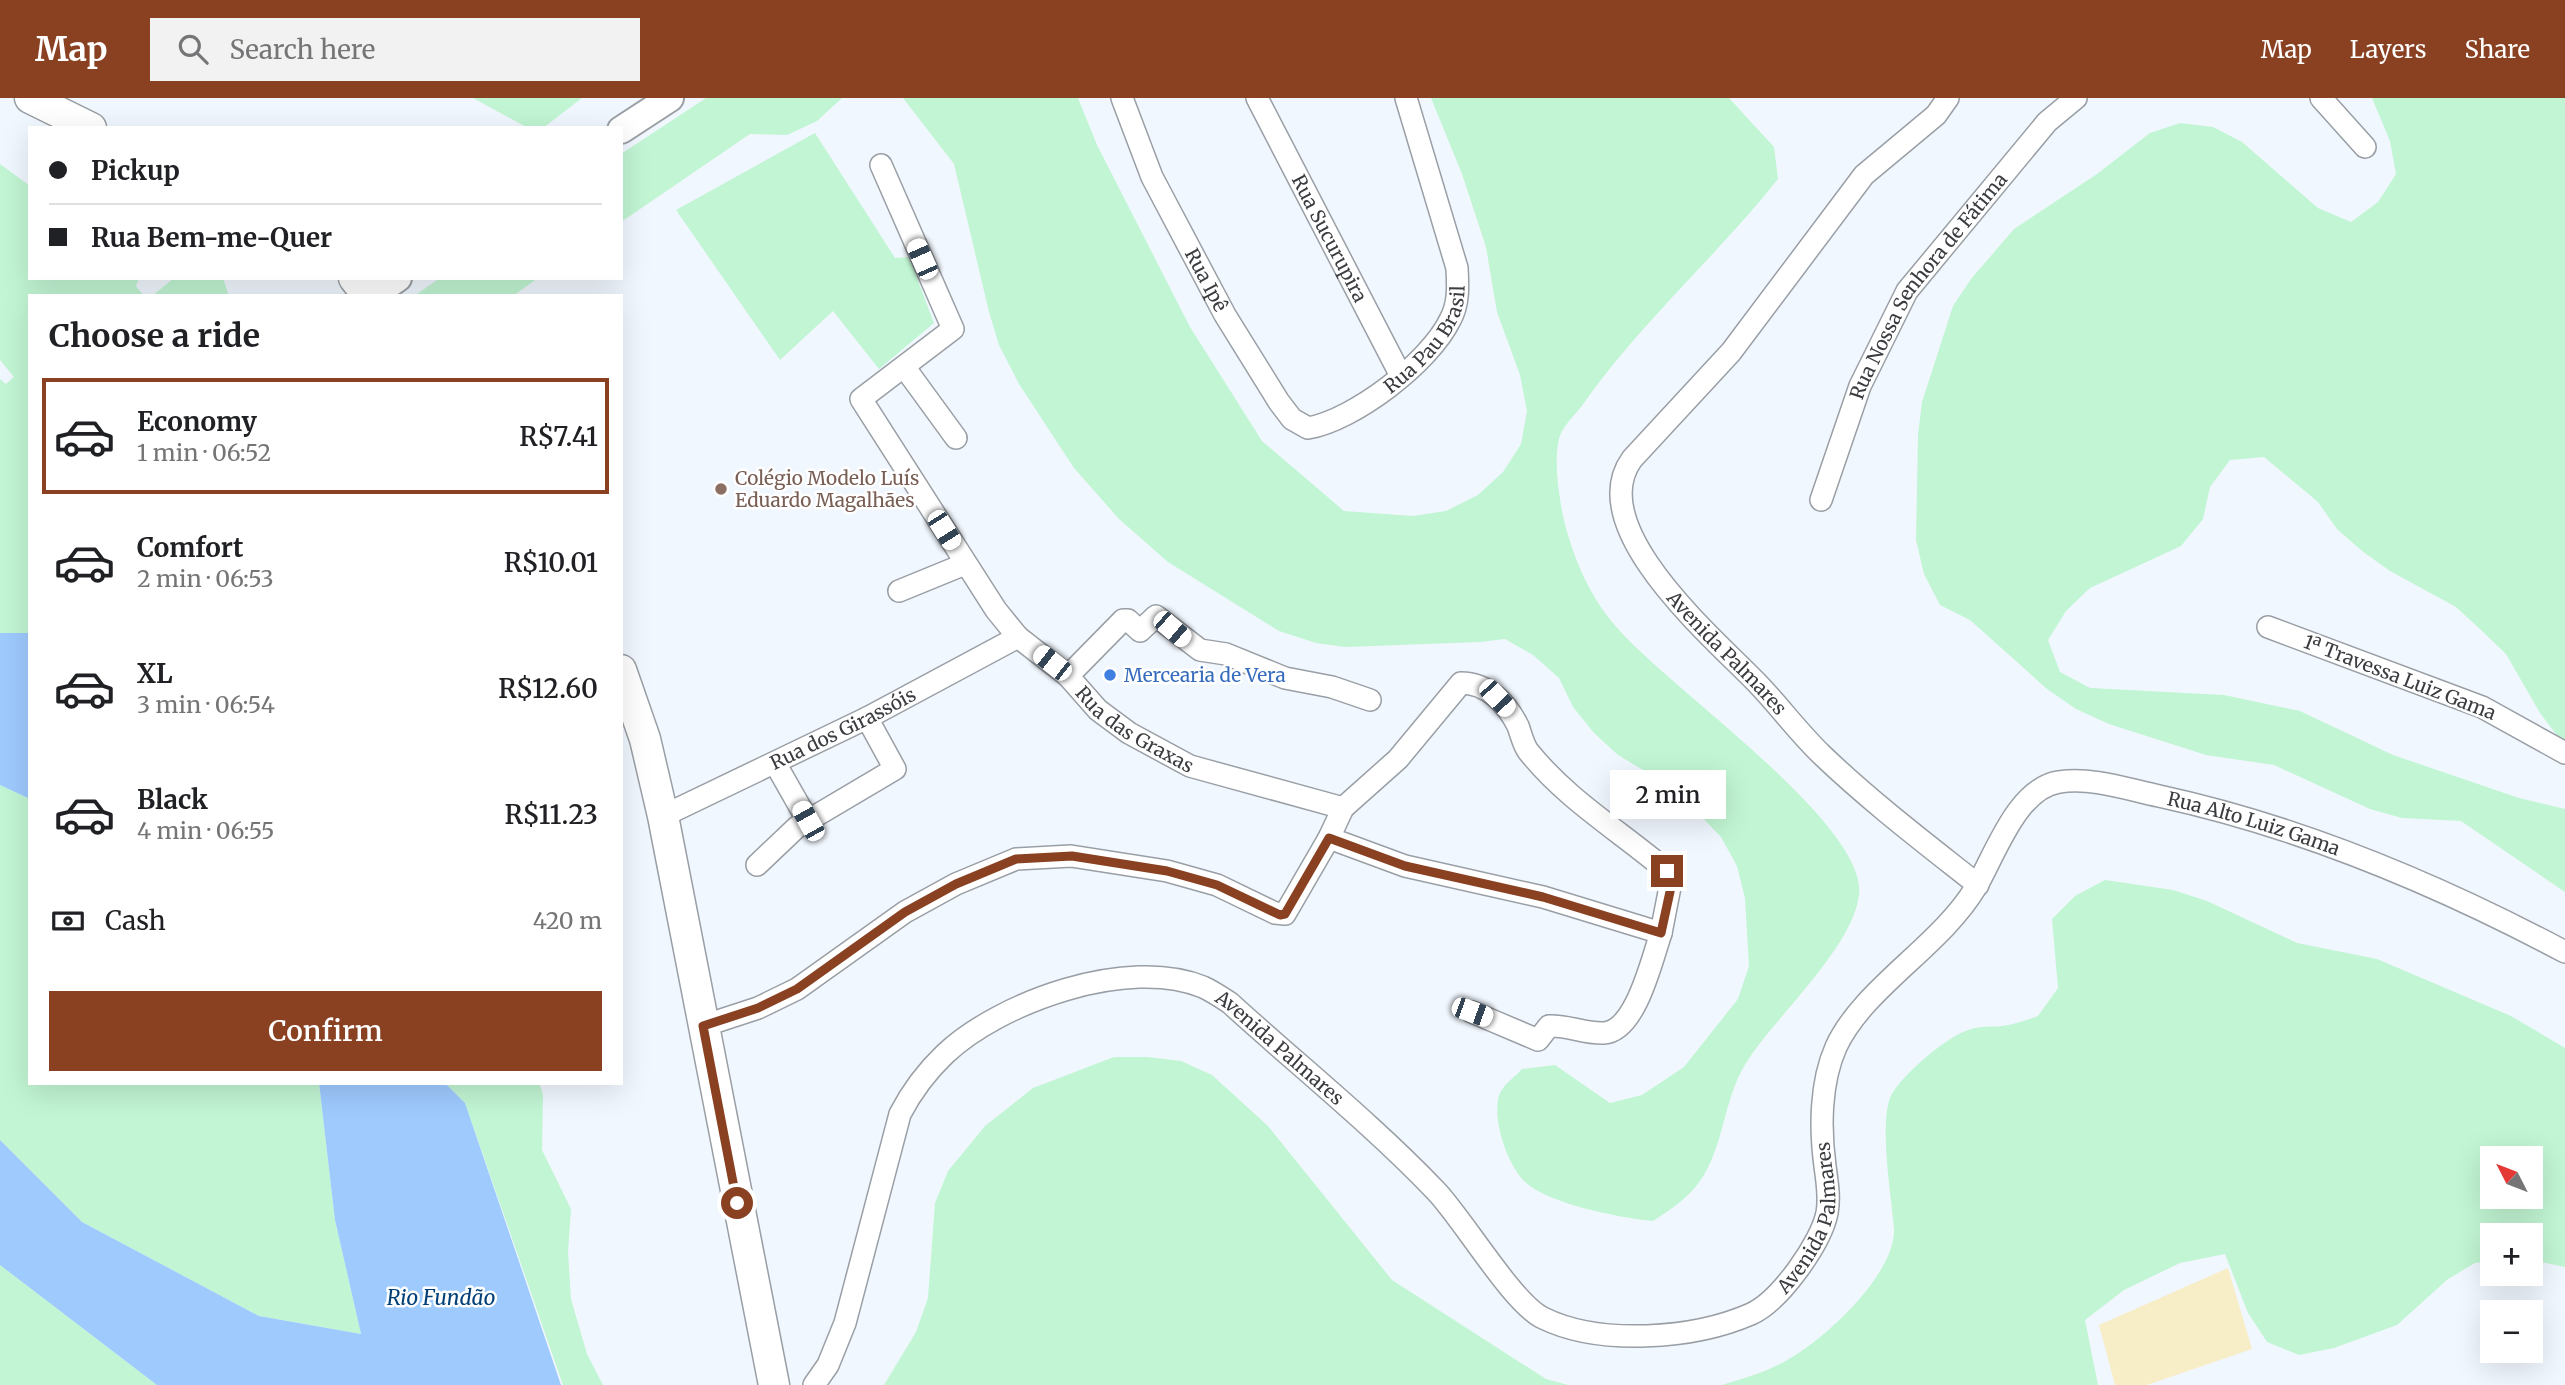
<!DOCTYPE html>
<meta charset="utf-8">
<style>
:root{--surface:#fff;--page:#f2f2f2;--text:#202124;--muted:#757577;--line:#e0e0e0;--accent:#894122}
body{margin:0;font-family:Merriweather,serif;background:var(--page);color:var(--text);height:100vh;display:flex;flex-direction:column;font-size:26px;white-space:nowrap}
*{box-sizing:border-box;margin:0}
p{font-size:23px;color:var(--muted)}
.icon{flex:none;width:38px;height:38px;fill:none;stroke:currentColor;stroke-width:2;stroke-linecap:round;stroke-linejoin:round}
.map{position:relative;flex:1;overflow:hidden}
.sheet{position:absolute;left:28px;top:196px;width:595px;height:791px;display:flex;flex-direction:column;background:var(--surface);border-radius:0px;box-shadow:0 7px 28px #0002}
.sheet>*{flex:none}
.banner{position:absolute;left:28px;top:28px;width:595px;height:154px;border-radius:0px;box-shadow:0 7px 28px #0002;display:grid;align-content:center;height:154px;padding:0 21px;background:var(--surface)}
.needle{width:46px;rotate:312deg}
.buttons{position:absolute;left:2480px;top:1048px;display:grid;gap:14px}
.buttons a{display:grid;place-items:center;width:63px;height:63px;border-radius:0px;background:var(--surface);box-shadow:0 7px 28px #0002;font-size:35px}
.end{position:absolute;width:32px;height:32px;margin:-16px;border:9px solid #894122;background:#fff;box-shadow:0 0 0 4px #fff}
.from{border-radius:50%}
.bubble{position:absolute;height:49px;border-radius:0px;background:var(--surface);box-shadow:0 7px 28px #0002;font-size:23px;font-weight:600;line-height:49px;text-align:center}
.car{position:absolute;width:21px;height:42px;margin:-21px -10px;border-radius:9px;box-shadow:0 0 5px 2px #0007;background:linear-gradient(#fff 24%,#345 0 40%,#fff 0 76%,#345 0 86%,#fff 0)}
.banner b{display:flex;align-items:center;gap:24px;height:66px;font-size:26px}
.banner b+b{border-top:2px solid var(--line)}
.banner i{width:18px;height:18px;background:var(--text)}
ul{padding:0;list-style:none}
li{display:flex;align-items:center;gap:21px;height:116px;margin:0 14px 10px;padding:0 7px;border:4px solid transparent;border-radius:0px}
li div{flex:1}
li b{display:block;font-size:26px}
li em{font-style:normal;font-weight:600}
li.active{border-color:var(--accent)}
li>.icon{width:63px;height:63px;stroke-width:1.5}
h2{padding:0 21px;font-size:32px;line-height:84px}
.pay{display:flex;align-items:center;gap:18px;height:77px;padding:0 21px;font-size:26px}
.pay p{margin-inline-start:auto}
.cta{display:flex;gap:14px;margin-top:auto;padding:14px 21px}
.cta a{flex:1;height:80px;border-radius:0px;background:var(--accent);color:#fff;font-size:28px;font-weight:600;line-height:80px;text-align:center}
header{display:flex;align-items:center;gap:42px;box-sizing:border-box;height:98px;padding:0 35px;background:var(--accent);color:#fff}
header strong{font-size:33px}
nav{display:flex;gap:38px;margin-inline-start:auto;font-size:24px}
.search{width:490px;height:63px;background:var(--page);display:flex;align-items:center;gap:18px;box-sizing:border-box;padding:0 24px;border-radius:0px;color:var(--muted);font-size:26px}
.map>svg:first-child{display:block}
.green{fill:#c1f5d3;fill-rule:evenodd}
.sand{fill:#f7edc7}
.water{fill:#9ecafe}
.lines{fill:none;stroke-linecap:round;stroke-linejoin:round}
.minor-casing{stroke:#999fa5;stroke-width:24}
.tertiary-casing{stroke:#999fa5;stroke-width:30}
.secondary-casing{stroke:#999fa5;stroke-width:33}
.minor{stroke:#fff;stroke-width:21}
.tertiary{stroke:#fff;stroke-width:26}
.secondary{stroke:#fff;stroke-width:30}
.route{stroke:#894122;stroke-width:9}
.education-dot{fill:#8d6e63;stroke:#fff;stroke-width:2.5}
.shop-dot{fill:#3f7fe0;stroke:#fff;stroke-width:2.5}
.labels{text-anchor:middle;stroke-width:5;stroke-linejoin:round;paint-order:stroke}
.street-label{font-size:19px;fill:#3a3c3f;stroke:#fff}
.education-label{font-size:19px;fill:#785e54;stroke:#fff;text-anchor:start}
.shop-label{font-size:19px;fill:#366cbe;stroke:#fff;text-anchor:start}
.water-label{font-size:21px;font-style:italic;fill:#013f77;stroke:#fff}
</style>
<header>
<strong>Map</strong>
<div class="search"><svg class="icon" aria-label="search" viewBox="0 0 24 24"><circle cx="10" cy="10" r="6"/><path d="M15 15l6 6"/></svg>Search here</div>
<nav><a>Map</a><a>Layers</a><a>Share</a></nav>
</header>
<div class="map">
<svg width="2565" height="1287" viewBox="0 0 2565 1287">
<rect width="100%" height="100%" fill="#f1f7fe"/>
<g class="green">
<polygon points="473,0 582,0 543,30 528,30"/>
<polygon points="706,0 842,0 817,23 787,37 750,36 621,124 621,56"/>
<path d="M 903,0 L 1078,0 L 1097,47 L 1190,229 L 1262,343 L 1344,413 L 1413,418 L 1446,413 L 1478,397 L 1503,374 L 1521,346 L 1527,313 L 1520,277 L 1497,214 L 1486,149 L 1462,76 L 1431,0 L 1729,0 L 1774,49 L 1778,81 C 1716,159 1638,227 1581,309 C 1574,318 1561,330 1559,341 C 1554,364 1558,390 1562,413 C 1570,452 1587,494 1613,525 C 1661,585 1868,725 1859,797 C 1853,848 1779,916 1750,959 C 1723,997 1726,1043 1702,1080 C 1690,1099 1671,1111 1653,1123 C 1621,1120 1556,1107 1530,1088 C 1509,1074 1490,1019 1500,995 C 1504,986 1516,978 1522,971 L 1555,967 L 1610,1005 L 1642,997 L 1684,969 L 1738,901 L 1749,868 L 1745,800 L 1737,768 L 1721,739 L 1675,691 L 1618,657 L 1594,635 L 1573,609 L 1559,580 L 1533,557 L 1505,541 L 1480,544 L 1345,549 L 1316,545 L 1279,533 L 1168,464 L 1119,421 L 1074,370 L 1019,286 L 999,247 L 989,214 L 954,66 Z"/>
<polygon points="2372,0 2565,0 2565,648 2540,615 2506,556 2481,532 2456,509 2390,473 2362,453 2337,431 2318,404 2264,359 2230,362 2210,389 2203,421 2181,448 2090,490 2066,513 2048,542 2060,574 2090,590 2224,597 2300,613 2393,657 2519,700 2565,711 2565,794 2461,723 2402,720 2370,711 2274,667 2206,657 2109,626 2076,611 2047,591 1970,522 1940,507 1924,476 1916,442 1918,337 1922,304 1953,208 1971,181 2014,131 2097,76 2150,35 2180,25 2213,29 2242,44 2318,110 2351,124 2378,104 2396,76 2390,43"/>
<polygon points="815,35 895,160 909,159 934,225 879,271 833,213 780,262 676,112"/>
<polygon points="0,66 30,88 30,180 139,180 136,188 144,198 30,198 30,535 0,535 0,281 6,286 14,279 0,262"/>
<polygon points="174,180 223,180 229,198 152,198"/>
<polygon points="440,180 538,180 513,198 414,198"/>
<polygon points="0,687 30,701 30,985 319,985 335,1122 361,1236 259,1218 82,1124 0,1042"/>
<path d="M 2105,782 L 2173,792 L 2207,803 L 2297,845 L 2377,861 L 2511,918 L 2565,950 L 2565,1169 L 2531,1162 L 2530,1138 L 2492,1138 L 2492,1163 L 2475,1165 L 2448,1181 L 2397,1227 L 2334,1250 L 2299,1257 L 2267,1244 L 2248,1215 L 2225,1156 L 2180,1165 L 2124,1192 L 2085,1222 L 2098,1287 L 1722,1287 C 1742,1281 1763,1275 1782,1265 C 1820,1246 1896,1177 1894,1131 C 1892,1101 1877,1018 1893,994 C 1907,973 1947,938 1971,931 C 1981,928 1992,929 2003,928 C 2015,926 2027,922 2038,918 L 2058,890 L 2052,821 L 2075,798 ZM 2492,1060 L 2530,1060 L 2530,1099 L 2492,1099 Z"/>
<polygon points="1114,959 1148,959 1181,963 1212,977 1268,1028 1392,1182 1546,1281 1568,1287 884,1287 916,1234 928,1200 935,1105 948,1073 985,1028 1033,990"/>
<polygon points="445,985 539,985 543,996 542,1052 571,1111 568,1154 571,1201 587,1256 603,1287 563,1287 465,1005"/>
<polygon points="0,1167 157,1287 0,1287"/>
</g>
<polygon class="sand" points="2228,1170 2252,1251 2147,1287 2115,1287 2099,1227"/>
<g class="water">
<polygon points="0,535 30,535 30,701 0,687"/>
<polygon points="319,985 445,985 465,1005 561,1287 157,1287 0,1167 0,1042 82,1124 259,1218 361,1236 335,1122"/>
</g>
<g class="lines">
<g class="minor-casing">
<g id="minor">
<path id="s1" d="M 1122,0 L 1152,79 L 1225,217 L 1279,304 L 1292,321 L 1308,330 C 1354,322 1429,265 1450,222 C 1459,206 1458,188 1457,170 L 1406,0"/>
<path id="s2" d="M 1257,0 L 1401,278"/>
<path id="s3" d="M 1948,0 L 1936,17 L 1864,77 L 1731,254 L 1632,361 C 1582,430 1716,542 1758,586 C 1780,609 1799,635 1822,657 C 1871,704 1925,745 1978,787"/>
<polyline points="2321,0 2365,49"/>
<path id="s4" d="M 881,67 L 953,231 L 861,301 L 996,512 L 1018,539 L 1068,578 L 1098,612 L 1129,635 L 1190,668 L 1343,710"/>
<polyline points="905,270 956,340"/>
<path id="s5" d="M 1821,402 L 1860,288 L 1907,193 L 2047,24 L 2076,0"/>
<polyline points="899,493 965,466"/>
<polyline points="2268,529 2482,609 2565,655"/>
<polyline points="1068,578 1123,522 1128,522 1140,533 1156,518 1200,552 1226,556 1285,580 1332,589 1370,602"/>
<polyline points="775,665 808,723"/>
<path id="s6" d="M 663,718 L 867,620 L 1018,539"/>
<path d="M 1329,740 L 1405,768 L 1543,799 L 1661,835 C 1652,861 1636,933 1604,935 C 1585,936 1568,927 1549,928 L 1538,942 L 1472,914"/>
<polyline points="757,767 797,729 895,671 867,620"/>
<path d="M 703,928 L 758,910 L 797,891 L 905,814 L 956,786 L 1016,761 L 1071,758 L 1167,773 L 1217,787 L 1275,815 L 1285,816 L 1329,740 L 1343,710 L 1398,661 L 1461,585 C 1488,585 1507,606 1518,628 C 1521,636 1523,646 1528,653 C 1567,702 1620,733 1667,773 L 1670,789 L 1661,835"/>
<path id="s7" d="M 814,1287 L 828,1267 L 845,1225 L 900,1016 C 912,993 926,974 945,956 C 1000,904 1128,858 1203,889 C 1212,893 1221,899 1230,905 C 1298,967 1372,1026 1436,1093 C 1463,1121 1513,1206 1543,1220 C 1600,1248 1694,1241 1751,1216 C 1780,1203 1821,1145 1827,1115 C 1830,1099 1827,1084 1825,1068 C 1820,1031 1820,985 1836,949 C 1863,890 1941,848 1976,789 C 1995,757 2017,690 2059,684 C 2093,679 2126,691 2159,698 C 2302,729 2437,786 2565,854"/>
</g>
</g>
<g class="tertiary-casing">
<g id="tertiary">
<polyline points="621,32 670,0"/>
<polyline points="372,198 398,180"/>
</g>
</g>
<g class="secondary-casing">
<g id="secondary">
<polyline points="30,0 91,30"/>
<polyline points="354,180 368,198"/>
<polyline points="621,572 645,641 663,718 774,1287"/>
</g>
</g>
<use href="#minor" class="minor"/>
<use href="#tertiary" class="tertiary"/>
<use href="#secondary" class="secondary"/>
</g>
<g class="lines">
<polyline class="route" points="737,1105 703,928 758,910 797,891 905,814 956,786 1016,761 1072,758 1167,773 1217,787 1280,817 1285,816 1329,740 1405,768 1543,799 1661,835 1671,789 1667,773"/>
</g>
<circle class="education-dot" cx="721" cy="391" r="7"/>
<circle class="shop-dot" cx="1110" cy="577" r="7"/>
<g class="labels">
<g class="street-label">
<text dy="7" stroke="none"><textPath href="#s2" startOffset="158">Rua Sucurupira</textPath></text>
<text dy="7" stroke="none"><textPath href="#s1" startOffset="201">Rua Ipê</textPath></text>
<text dy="7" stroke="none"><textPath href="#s5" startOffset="242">Rua Nossa Senhora de Fátima</textPath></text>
<text dy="7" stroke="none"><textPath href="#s1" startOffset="536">Rua Pau Brasil</textPath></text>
<text dy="7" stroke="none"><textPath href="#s3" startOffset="714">Avenida Palmares</textPath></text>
<text transform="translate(2400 579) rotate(21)" y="7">1ª Travessa Luiz Gama</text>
<text dy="7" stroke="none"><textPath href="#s4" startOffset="730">Rua das Graxas</textPath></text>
<text dy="7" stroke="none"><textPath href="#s6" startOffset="200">Rua dos Girassóis</textPath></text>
<text dy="7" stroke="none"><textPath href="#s7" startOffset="2179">Rua Alto Luiz Gama</textPath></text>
<text dy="7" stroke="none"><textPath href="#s7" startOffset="737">Avenida Palmares</textPath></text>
<text dy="7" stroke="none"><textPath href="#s7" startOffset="1449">Avenida Palmares</textPath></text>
</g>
<g class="education-label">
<text x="735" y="387">Colégio Modelo Luís<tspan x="735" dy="22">Eduardo Magalhães</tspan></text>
</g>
<g class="shop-label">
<text x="1124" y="584">Mercearia de Vera</text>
</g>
<g class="water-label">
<text x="441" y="1207">Rio Fundão</text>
</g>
</g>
</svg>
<div class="buttons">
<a><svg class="needle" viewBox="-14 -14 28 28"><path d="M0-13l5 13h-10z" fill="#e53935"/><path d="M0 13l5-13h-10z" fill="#757577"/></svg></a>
<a>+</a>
<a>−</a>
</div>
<i class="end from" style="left:737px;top:1105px"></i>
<i class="end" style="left:1667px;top:773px"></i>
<div class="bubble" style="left:1610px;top:672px;width:116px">2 min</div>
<i class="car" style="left:922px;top:161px;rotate:336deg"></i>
<i class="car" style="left:944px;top:432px;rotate:148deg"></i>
<i class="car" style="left:1172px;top:531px;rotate:131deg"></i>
<i class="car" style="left:1052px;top:565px;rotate:308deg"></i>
<i class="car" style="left:1497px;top:600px;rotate:137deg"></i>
<i class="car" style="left:808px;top:723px;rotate:331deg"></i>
<i class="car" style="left:1472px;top:914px;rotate:110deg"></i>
<div class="banner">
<b><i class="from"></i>Pickup</b>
<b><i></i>Rua Bem-me-Quer</b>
</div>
<section class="sheet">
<h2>Choose a ride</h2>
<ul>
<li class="active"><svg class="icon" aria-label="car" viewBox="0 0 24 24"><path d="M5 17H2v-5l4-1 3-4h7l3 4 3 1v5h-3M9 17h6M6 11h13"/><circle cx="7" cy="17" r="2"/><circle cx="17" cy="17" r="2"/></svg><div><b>Economy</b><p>1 min · 06:52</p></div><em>R$7.41</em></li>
<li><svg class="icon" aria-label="car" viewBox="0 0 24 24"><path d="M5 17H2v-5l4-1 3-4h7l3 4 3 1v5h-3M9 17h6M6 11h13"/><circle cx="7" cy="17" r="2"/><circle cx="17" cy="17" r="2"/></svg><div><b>Comfort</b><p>2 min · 06:53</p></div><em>R$10.01</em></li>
<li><svg class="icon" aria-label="car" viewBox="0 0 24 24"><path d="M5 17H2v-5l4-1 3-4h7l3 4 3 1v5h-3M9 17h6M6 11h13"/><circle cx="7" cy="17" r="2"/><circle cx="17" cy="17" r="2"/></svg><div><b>XL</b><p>3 min · 06:54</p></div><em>R$12.60</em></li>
<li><svg class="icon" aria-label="car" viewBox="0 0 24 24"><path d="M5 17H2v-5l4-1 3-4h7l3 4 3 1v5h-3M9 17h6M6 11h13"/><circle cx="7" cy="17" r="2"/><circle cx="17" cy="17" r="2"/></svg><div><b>Black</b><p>4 min · 06:55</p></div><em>R$11.23</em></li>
</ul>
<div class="pay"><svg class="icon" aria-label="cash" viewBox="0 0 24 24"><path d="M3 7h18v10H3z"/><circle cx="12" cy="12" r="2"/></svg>Cash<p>420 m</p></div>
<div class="cta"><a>Confirm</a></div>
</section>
</div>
